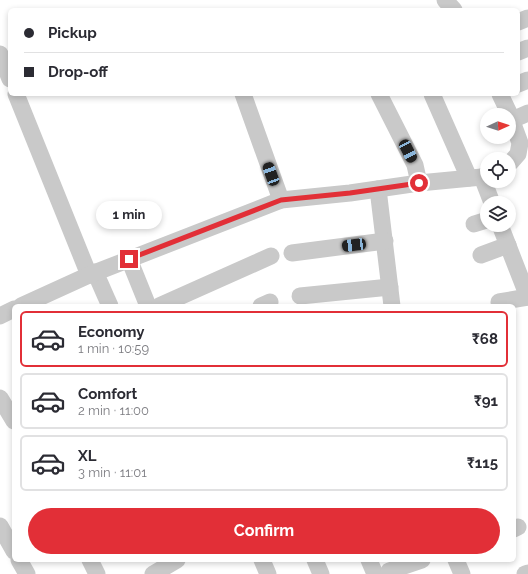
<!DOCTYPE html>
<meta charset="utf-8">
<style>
:root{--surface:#fff;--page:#f2f2f3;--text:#2b2b33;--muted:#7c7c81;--line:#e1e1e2;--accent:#e22f37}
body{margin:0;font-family:Raleway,sans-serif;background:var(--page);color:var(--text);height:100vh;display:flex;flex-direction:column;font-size:15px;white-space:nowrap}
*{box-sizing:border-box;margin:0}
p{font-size:13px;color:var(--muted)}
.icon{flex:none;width:22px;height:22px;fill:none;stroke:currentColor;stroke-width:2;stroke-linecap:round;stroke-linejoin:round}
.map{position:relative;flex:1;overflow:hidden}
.sheet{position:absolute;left:12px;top:304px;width:504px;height:258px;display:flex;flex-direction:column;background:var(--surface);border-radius:6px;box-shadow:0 2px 6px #0003}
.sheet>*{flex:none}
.hud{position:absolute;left:8px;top:8px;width:512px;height:88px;border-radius:6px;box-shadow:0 2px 6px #0003;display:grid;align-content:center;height:88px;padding:0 16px;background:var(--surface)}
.needle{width:26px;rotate:87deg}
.controls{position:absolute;left:480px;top:108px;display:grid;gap:8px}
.controls a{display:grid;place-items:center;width:36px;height:36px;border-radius:50%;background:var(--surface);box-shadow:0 2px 6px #0003;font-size:20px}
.end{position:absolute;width:18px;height:18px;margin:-9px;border:5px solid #e22f37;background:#fff;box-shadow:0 0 0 2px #fff}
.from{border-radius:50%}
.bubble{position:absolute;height:28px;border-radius:14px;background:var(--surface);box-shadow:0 2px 6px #0003;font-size:13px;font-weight:700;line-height:28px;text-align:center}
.car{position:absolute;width:12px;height:24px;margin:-12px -6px;border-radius:5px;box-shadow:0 0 3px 1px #0007;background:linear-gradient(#222 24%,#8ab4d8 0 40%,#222 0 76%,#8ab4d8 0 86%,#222 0)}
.hud b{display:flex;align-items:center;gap:14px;height:38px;font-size:15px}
.hud b+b{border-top:1px solid var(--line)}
.hud i{width:10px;height:10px;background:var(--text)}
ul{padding:7px 0 0;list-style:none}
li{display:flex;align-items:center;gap:12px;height:56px;margin:0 8px 6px;padding:0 8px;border:2px solid var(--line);border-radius:6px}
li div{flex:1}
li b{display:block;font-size:15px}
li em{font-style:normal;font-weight:700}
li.current{border-color:var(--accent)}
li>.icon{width:36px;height:36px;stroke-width:1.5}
.cta{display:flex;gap:8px;margin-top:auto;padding:8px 16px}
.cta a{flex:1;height:46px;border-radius:24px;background:var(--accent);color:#fff;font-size:16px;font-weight:700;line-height:46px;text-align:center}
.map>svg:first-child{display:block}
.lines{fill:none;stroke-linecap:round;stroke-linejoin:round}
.minor{stroke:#c9c9c9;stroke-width:17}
.route{stroke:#e22f37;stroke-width:5}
</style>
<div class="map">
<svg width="528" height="574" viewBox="0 0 528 574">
<rect width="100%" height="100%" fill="#fff"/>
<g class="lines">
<g class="minor">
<polyline points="445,0 454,10"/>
<polyline points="518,22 528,18"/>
<polyline points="518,52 528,48"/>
<polyline points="0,54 10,79"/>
<polyline points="518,84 528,80"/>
<polyline points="16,94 89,275"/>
<polyline points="243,94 281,200"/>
<polyline points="379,94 415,165 419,183"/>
<polyline points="432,94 469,178"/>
<polyline points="500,94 509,113 520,143 518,154 511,162 509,163"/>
<polyline points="512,120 528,113"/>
<polyline points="482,177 492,203"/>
<polyline points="378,189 392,306"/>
<polyline points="474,224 487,220"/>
<polyline points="500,225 528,297"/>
<polyline points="292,253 385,241"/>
<polyline points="481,255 508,245"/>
<polyline points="129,259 148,306"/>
<polyline points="95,272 110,306"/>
<polyline points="300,296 390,287"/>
<polyline points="499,302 528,297"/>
<polyline points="21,306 89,275 281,200 350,193 419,183 482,177 487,174"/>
<polyline points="159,306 271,256"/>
<polyline points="261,306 270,302"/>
<polyline points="0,316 14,309"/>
<polyline points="0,398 14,421"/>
<polyline points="0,526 14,551"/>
<polyline points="514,529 518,527"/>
<polyline points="19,560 27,574"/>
<polyline points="90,560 97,574"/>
<polyline points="262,560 268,574"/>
<polyline points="315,560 321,574"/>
<polyline points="369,560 375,574"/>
<polyline points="456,560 462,574"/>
<polyline points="389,571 422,560"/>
<polyline points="153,574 177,560"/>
<polyline points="525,574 528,573"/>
</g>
</g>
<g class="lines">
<polyline class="route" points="129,259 281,200 350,193 419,183"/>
</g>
</svg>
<div class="controls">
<a><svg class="needle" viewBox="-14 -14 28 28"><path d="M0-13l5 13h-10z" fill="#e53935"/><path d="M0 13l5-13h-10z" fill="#7c7c81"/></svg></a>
<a><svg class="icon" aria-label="locate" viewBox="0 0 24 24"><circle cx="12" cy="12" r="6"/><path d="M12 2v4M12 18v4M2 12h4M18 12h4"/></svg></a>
<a><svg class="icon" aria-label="layers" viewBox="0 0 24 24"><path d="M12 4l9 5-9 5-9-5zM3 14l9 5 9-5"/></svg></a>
</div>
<i class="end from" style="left:419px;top:183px"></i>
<i class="end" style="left:129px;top:259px"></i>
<div class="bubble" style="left:96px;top:201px;width:66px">1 min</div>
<i class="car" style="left:408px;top:151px;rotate:153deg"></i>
<i class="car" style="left:271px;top:174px;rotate:340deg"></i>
<i class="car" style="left:354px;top:245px;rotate:263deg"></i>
<div class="hud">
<b><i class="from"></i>Pickup</b>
<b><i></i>Drop-off</b>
</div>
<section class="sheet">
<ul>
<li class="current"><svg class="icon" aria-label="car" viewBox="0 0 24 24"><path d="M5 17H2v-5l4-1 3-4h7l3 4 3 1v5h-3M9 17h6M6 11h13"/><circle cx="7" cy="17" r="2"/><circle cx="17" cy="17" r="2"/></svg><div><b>Economy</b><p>1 min · 10:59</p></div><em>₹68</em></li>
<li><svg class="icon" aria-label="car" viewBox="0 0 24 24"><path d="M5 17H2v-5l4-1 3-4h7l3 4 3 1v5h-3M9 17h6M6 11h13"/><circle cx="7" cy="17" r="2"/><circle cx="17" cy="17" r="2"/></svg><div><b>Comfort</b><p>2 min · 11:00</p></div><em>₹91</em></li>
<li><svg class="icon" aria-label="car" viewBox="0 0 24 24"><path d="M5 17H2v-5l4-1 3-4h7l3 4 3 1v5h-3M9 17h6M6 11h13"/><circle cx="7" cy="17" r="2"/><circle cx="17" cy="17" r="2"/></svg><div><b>XL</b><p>3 min · 11:01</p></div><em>₹115</em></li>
</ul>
<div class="cta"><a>Confirm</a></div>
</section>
</div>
